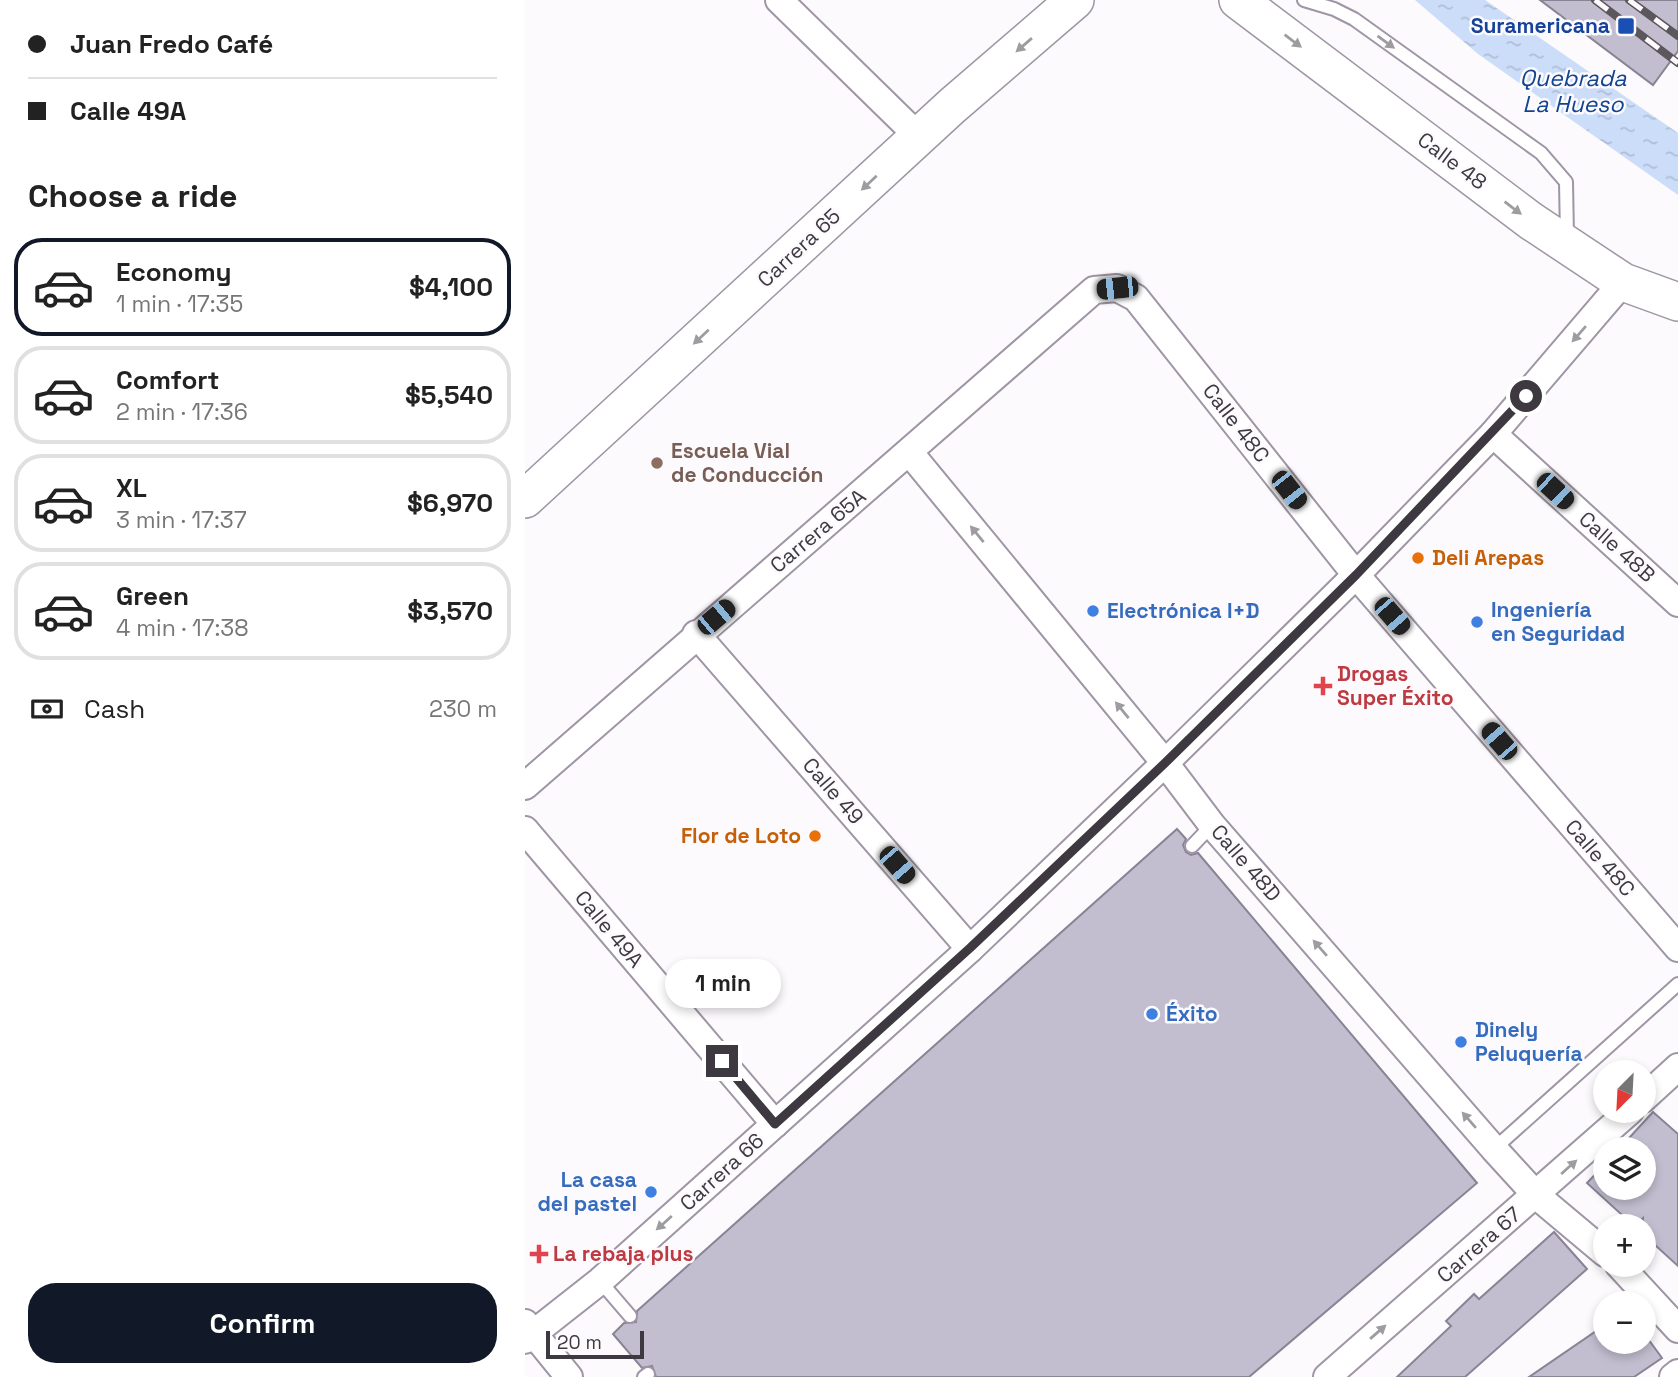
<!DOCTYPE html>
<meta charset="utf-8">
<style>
:root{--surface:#fff;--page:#f2f2f2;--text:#222;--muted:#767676;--line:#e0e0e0;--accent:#111827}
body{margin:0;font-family:"Space Grotesk",sans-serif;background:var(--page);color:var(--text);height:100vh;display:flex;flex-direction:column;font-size:26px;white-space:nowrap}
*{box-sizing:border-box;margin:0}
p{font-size:23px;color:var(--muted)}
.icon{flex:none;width:38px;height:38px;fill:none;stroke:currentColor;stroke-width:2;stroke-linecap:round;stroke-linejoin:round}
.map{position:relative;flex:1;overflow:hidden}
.side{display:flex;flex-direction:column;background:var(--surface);width:525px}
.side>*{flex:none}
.top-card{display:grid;align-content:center;height:154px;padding:0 28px;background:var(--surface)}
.needle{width:46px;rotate:204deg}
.buttons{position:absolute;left:1068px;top:1060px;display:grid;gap:14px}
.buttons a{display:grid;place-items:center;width:63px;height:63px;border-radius:50%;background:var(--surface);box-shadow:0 4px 10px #0003;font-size:35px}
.scale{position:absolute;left:21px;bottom:18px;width:98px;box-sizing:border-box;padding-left:7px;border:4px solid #3e3940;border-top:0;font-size:19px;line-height:24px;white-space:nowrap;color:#3e3940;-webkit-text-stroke:5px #fcfafd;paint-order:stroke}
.end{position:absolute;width:32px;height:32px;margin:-16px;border:9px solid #3e3940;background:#fff;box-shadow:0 0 0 4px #fff}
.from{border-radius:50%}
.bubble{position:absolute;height:49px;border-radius:24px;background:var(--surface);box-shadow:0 4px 10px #0003;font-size:23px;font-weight:600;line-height:49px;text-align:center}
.car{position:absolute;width:21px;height:42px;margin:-21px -10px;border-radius:9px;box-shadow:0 0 5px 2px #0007;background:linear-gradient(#222 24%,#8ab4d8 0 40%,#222 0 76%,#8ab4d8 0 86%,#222 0)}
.top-card b{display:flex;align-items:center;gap:24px;height:66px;font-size:26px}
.top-card b+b{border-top:2px solid var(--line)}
.top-card i{width:18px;height:18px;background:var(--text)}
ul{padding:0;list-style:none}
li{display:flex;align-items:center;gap:21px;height:98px;margin:0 14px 10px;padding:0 14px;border:4px solid var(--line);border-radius:28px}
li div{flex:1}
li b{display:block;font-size:26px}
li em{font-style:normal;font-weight:600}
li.selected{border-color:var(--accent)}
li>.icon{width:63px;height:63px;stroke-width:1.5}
h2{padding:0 28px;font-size:32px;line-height:84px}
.pay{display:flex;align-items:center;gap:18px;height:77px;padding:0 28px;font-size:26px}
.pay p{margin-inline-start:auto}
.primary-button{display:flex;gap:14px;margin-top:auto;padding:14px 28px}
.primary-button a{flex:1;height:80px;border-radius:28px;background:var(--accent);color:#fff;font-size:28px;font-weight:600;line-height:80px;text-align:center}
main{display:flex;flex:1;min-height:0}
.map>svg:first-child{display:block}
.water{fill:url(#water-ripples)}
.building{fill:#c2bed0;stroke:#888495;stroke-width:2}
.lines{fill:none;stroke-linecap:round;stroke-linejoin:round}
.service-casing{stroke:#9f95a5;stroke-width:16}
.minor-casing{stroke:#9f95a5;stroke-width:30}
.secondary-casing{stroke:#9f95a5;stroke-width:40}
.service{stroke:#fff;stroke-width:12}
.minor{stroke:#fff;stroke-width:26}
.secondary{stroke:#fff;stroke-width:37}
.rail-casing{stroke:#5c575d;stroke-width:8}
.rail{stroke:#fcfafd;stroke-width:5;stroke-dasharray:16;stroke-linecap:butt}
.oneway{fill:#9e9ca0}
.route{stroke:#3e3940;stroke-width:9}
.transit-dot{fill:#1a4fb4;stroke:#fcfafd;stroke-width:2.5}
.education-dot{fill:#8d6e63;stroke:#fcfafd;stroke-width:2.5}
.food-dot{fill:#e8710a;stroke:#fcfafd;stroke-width:2.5}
.shop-dot{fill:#3f7fe0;stroke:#fcfafd;stroke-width:2.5}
.health-dot{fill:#e0444e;stroke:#fcfafd;stroke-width:2.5}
.labels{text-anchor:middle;stroke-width:5;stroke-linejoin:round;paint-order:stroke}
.transit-label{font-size:21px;font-weight:bold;fill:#164399;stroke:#fcfafd;text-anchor:end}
.street-label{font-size:21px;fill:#3e3940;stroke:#fcfafd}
.education-label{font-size:21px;font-weight:bold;fill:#785e54;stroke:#fcfafd;text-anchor:start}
.food-label{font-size:21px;font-weight:bold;fill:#c56008;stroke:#fcfafd;text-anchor:start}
.shop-label{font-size:21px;font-weight:bold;fill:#366cbe;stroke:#fcfafd;text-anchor:start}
.health-label{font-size:21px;font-weight:bold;fill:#be3a42;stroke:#fcfafd;text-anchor:start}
.water-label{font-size:23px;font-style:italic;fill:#11438f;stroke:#fcfafd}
</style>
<main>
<section class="side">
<div class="top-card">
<b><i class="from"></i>Juan Fredo Café</b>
<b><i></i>Calle 49A</b>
</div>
<h2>Choose a ride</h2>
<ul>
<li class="selected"><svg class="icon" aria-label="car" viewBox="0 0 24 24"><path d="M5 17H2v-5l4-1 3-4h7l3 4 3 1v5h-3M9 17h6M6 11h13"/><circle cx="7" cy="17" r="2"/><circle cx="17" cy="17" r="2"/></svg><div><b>Economy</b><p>1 min · 17:35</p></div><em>$4,100</em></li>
<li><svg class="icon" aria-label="car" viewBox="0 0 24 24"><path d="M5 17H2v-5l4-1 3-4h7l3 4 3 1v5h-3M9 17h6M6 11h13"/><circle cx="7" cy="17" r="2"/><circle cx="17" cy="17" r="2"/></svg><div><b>Comfort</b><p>2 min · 17:36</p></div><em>$5,540</em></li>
<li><svg class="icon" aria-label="car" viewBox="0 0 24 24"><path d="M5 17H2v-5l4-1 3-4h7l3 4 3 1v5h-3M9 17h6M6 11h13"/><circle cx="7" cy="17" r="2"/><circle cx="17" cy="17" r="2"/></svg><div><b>XL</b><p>3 min · 17:37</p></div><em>$6,970</em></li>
<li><svg class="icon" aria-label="car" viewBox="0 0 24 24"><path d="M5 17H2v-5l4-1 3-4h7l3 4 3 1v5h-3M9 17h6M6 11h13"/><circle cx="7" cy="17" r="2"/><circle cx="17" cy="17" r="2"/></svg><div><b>Green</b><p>4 min · 17:38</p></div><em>$3,570</em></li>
</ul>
<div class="pay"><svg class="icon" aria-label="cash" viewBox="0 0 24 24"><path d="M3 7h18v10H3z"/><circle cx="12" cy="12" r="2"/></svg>Cash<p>230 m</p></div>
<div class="primary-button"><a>Confirm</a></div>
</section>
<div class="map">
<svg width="1153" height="1377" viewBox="0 0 1153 1377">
<defs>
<pattern id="water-ripples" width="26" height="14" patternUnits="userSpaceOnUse" patternTransform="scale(1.75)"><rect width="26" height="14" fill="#cbddf9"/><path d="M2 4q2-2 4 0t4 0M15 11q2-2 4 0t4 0" fill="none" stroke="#afbed6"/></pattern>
</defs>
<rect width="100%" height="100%" fill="#fcfafd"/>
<polygon class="water" points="890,0 960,0 1153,133 1153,195 953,54"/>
<g class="building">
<polygon points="1015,0 1153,0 1153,51 1128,85"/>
<polygon points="652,829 661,839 658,845 661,852 666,855 673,853 952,1183 724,1377 131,1377 127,1366 117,1368 88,1334 99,1323 111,1322 112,1311"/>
<polygon points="1128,1112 1153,1134 1153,1266 1118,1234 1118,1218 1109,1226 1062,1183 1080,1164 1080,1188 1118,1188 1118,1150 1093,1150"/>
<polygon points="1029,1232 1062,1269 940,1377 872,1377 926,1326 921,1321 949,1294 954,1299"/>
<polygon points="1080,1325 1080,1342 1118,1342 1118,1332 1137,1358 1109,1377 1004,1377"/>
</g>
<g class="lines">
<g class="service-casing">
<g id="service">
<polyline points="779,0 809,9 829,19 1016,153 1041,182 1042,237"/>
<polyline points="667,846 687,825"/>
<polyline points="969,1149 1153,984"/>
<polyline points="75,1281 105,1316"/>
<polyline points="119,1377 123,1374"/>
</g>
</g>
<g class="minor-casing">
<g id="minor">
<polyline points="254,0 394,137"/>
<polyline points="968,434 1153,603"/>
<polyline points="385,453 640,763 687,825 969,1149 1012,1196 1080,1253"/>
<polyline points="171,634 445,949"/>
<polyline points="0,786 569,290 592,288 611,298 831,575 1153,948"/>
<polyline points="0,830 250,1124"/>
<polyline points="1118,1099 1153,1067"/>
<polyline points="1094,1265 1153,1329"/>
<polyline points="0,1323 44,1377"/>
<polyline points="0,1340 75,1281 445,949 640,763 831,575 968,434 1098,282"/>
<polyline points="802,1377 1105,1111"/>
<polyline points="1148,1377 1153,1373"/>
</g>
</g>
<g class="secondary-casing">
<g id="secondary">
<polyline points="713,0 1006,221 1098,282 1153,302"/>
<polyline points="0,499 427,106 550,0"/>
</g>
</g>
<use href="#service" class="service"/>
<use href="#minor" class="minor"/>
<use href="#secondary" class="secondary"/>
<g class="rail-casing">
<g id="rail">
<polyline points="1070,0 1153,63"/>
<polyline points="1104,0 1153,36"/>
</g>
</g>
<use href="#rail" class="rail"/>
</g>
<defs><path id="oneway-solid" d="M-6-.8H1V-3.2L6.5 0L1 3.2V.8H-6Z" transform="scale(1.75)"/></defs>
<g class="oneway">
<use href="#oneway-solid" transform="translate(768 41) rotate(37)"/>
<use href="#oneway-solid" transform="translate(861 42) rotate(36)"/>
<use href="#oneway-solid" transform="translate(499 45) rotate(139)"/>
<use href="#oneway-solid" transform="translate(344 183) rotate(137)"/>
<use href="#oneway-solid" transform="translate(988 208) rotate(37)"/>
<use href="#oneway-solid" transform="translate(1054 334) rotate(131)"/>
<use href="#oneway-solid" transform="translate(176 337) rotate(137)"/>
<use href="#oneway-solid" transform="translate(452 534) rotate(-129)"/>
<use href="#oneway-solid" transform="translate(597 710) rotate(-129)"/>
<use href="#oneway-solid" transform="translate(795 948) rotate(-131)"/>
<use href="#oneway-solid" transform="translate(944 1120) rotate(-131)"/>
<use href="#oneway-solid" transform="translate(1044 1167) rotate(-42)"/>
<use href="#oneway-solid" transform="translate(139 1223) rotate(138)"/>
<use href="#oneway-solid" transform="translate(853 1332) rotate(-41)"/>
</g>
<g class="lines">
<polyline class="route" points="197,1061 250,1124 445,948 640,763 831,575 1001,396"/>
</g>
<rect class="transit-dot" x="1092" y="17" width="18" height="18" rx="3.5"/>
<circle class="education-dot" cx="132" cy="463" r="7"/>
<g class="food-dot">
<circle cx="893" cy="558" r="7"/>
<circle cx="290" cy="836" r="7"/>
</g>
<g class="shop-dot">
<circle cx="568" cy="611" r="7"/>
<circle cx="952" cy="622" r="7"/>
<circle cx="627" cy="1014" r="7"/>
<circle cx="936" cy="1042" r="7"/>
<circle cx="126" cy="1192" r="7"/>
</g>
<g class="health-dot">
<path d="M794.5 675.5h7v7h7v7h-7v7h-7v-7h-7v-7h7z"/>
<path d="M10.5 1243.5h7v7h7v7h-7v7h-7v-7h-7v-7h7z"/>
</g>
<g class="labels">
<g class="transit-label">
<text x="1085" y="33">Suramericana</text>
</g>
<g class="street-label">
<text transform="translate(927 161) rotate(37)" y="7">Calle 48</text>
<text transform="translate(274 248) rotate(-43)" y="7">Carrera 65</text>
<text transform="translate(711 423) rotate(52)" y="7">Calle 48C</text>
<text transform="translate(293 531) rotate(-40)" y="7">Carrera 65A</text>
<text transform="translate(1092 547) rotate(42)" y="7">Calle 48B</text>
<text transform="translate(308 791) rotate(49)" y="7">Calle 49</text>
<text transform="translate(1075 858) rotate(49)" y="7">Calle 48C</text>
<text transform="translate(721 863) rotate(49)" y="7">Calle 48D</text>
<text transform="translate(84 929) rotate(50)" y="7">Calle 49A</text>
<text transform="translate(197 1172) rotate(-42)" y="7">Carrera 66</text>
<text transform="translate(954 1245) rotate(-41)" y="7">Carrera 67</text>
</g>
<g class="education-label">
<text x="146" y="458">Escuela Vial<tspan x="146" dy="24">de Conducción</tspan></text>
</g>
<g class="food-label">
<text x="907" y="565">Deli Arepas</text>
<text x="276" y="843" text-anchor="end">Flor de Loto</text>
</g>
<g class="shop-label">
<text x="966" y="617">Ingeniería<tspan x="966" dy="24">en Seguridad</tspan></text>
<text x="582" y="618">Electrónica I+D</text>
<text x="641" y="1021">Éxito</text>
<text x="950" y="1037">Dinely<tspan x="950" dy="24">Peluquería</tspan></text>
<text x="112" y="1187" text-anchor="end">La casa<tspan x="112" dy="24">del pastel</tspan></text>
</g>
<g class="health-label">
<text x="812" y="681">Drogas<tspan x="812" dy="24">Super Éxito</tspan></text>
<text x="28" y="1261">La rebaja plus</text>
</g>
<g class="water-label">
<text x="1048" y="86">Quebrada<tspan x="1048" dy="26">La Hueso</tspan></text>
</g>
</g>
</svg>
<div class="buttons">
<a><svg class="needle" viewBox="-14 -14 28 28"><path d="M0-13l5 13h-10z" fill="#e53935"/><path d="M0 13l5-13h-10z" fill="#767676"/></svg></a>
<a><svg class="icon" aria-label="layers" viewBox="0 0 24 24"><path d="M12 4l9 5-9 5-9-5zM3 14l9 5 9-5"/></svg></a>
<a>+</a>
<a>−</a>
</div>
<div class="scale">20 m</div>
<i class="end from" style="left:1001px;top:396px"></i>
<i class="end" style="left:197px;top:1061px"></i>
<div class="bubble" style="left:140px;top:959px;width:116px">1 min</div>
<i class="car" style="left:592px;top:288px;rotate:264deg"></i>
<i class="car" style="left:764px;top:490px;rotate:142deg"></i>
<i class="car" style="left:1030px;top:491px;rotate:133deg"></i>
<i class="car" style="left:867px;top:616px;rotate:139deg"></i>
<i class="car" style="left:191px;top:617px;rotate:50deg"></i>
<i class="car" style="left:974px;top:741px;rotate:319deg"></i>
<i class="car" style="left:372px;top:865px;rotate:139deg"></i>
</div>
</main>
